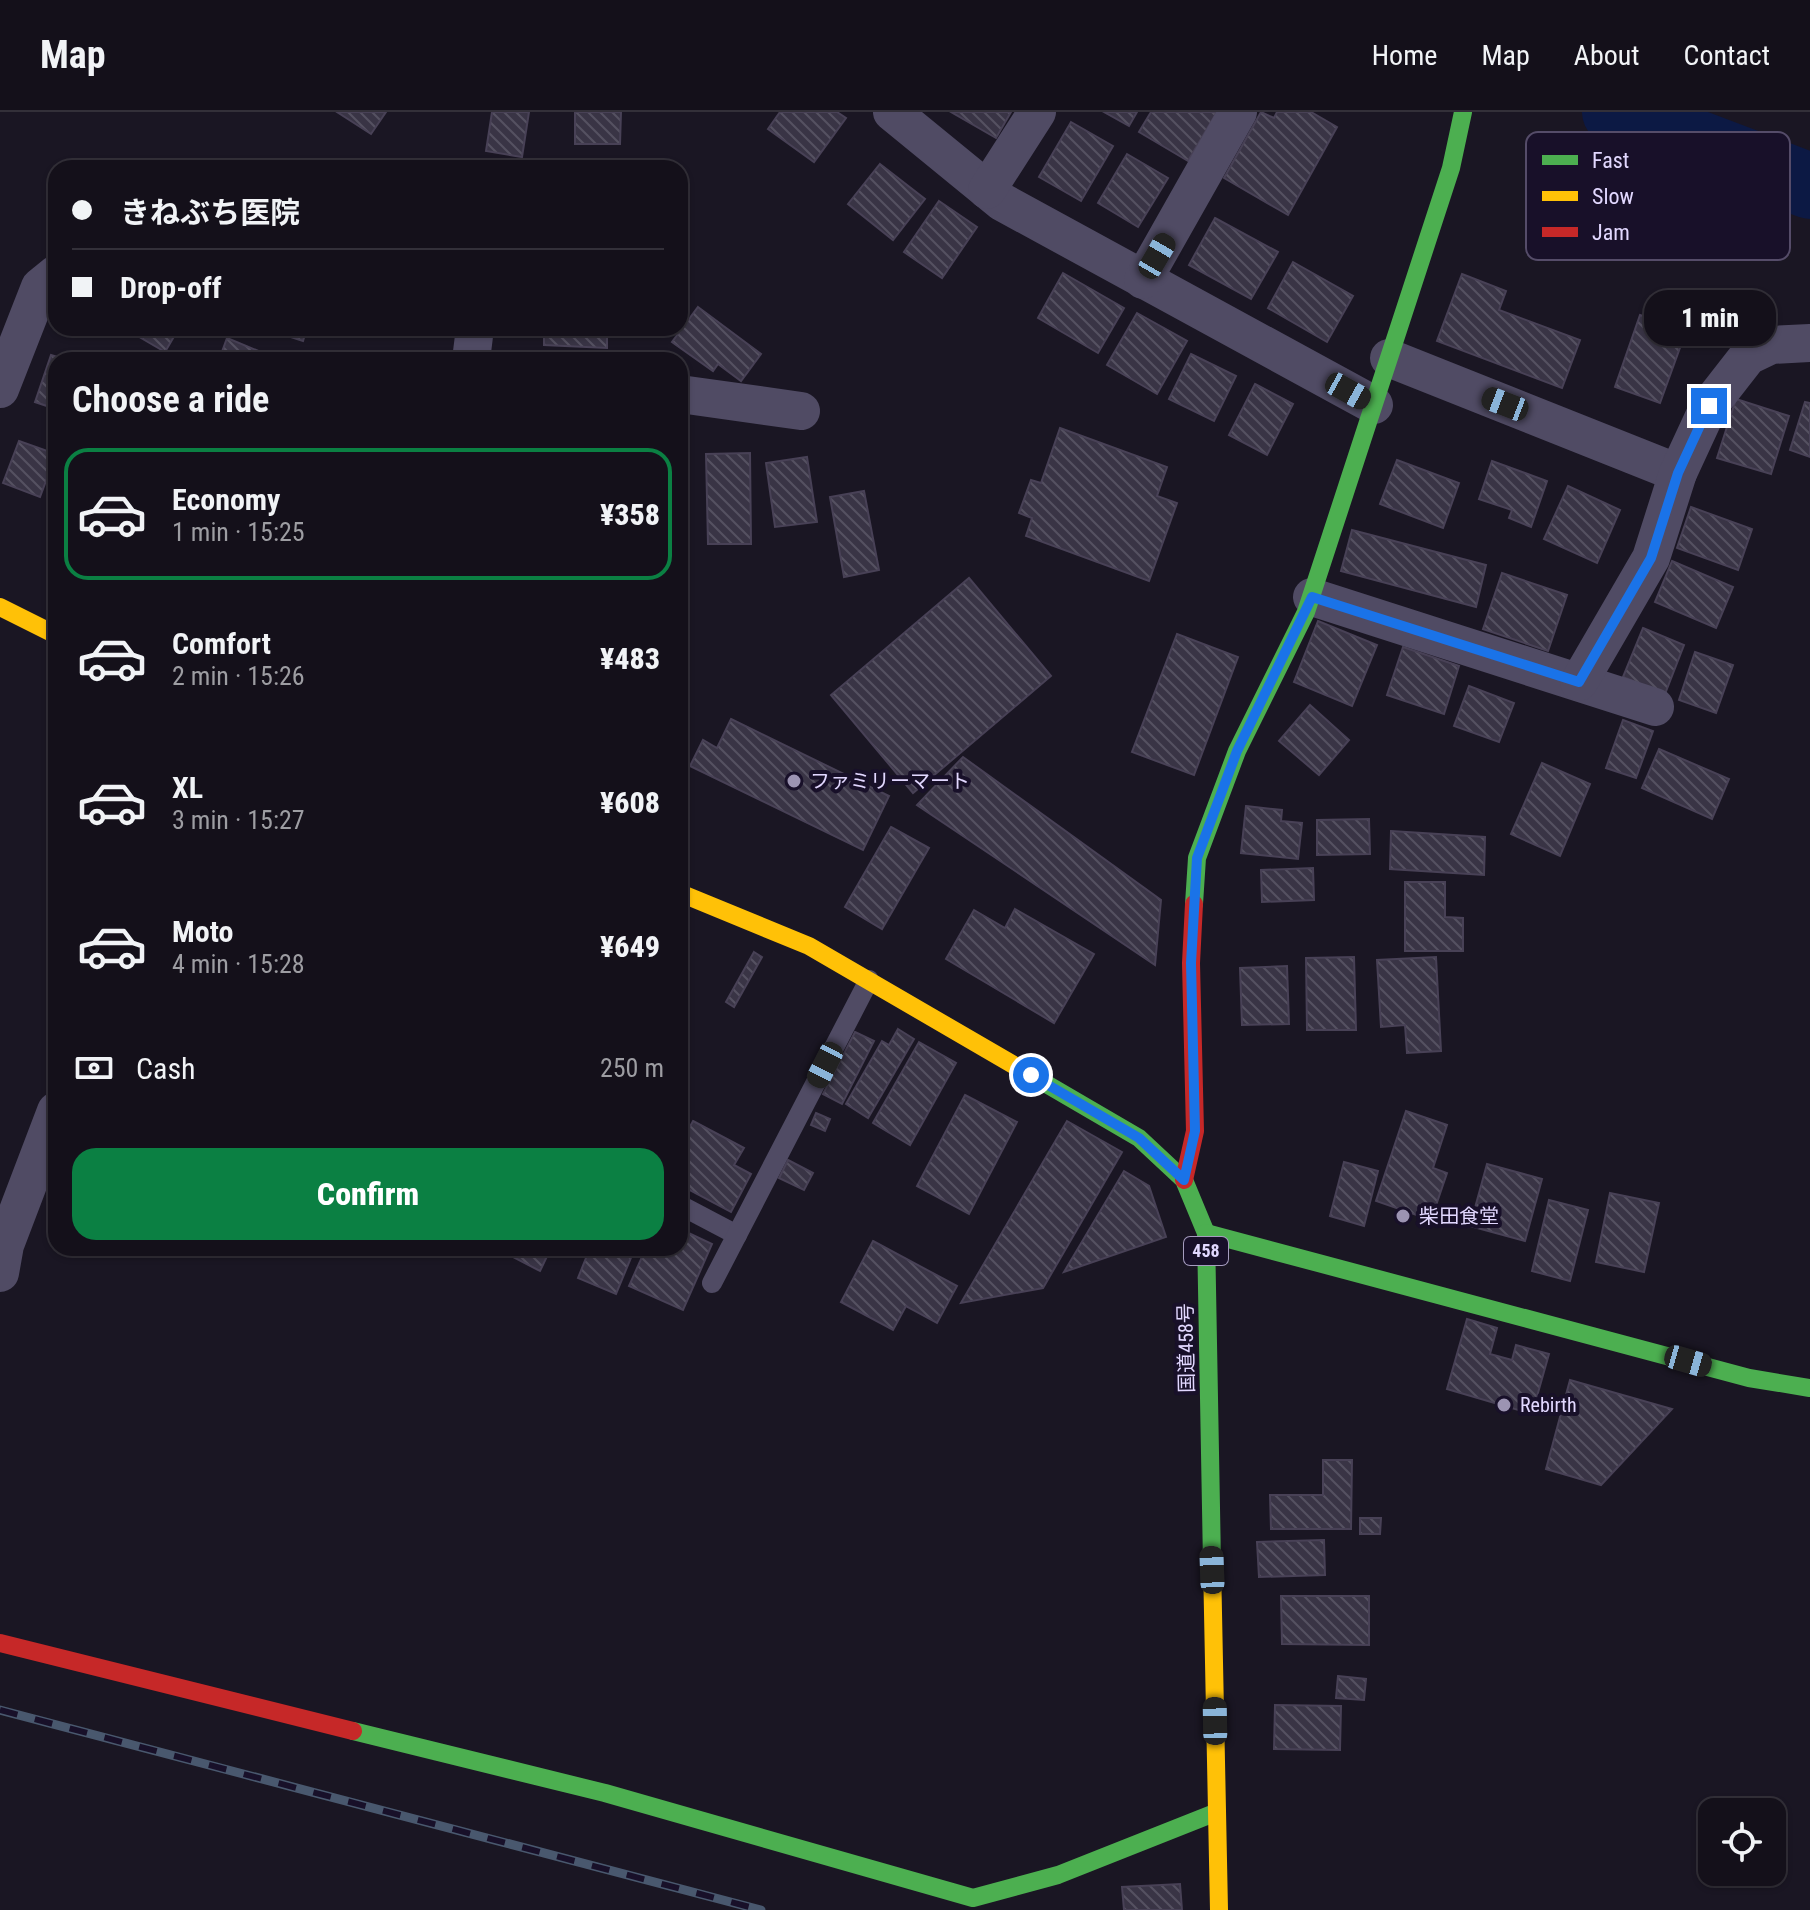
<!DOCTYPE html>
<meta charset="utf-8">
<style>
:root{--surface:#14101a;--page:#211e27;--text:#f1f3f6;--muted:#9d9da2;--line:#333039;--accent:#0b8043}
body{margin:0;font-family:"Roboto Condensed","Noto Sans JP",sans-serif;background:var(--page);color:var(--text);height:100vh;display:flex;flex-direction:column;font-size:30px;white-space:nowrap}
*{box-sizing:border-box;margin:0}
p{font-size:26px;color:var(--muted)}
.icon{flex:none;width:44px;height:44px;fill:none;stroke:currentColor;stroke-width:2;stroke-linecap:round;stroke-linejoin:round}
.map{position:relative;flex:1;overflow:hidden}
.sheet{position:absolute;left:48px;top:240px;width:640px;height:904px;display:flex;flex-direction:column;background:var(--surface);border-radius:24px;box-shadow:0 2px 6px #0004,0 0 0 2px var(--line)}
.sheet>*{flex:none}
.hud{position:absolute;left:48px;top:48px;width:640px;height:176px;border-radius:24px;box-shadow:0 2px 6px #0004,0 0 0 2px var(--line);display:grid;align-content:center;height:176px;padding:0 24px;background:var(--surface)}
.buttons{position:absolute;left:1698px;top:1686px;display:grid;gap:16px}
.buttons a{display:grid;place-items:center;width:88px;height:88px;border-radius:16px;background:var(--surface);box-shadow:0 2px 6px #0004,0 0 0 2px var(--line);font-size:40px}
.end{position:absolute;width:36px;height:36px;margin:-18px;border:10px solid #1a73e8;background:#fff;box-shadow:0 0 0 4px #fff}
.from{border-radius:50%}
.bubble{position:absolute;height:56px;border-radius:24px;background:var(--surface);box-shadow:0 2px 6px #0004,0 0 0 2px var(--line);font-size:26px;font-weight:800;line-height:56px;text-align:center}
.car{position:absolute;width:24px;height:48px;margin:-24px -12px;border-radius:10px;box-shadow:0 0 6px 2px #0007;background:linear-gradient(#222 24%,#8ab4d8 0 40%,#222 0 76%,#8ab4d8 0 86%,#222 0)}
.hud b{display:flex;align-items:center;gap:28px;height:76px;font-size:30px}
.hud b+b{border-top:2px solid var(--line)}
.hud i{width:20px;height:20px;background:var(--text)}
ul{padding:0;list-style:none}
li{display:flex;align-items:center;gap:24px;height:132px;margin:0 16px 12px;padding:0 8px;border:4px solid transparent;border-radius:24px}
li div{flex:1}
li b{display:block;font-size:30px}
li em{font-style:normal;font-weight:800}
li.current{border-color:var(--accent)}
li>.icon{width:72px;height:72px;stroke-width:1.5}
h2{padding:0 24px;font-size:36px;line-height:96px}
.pay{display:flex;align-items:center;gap:20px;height:88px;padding:0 24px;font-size:30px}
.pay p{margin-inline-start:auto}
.primary-button{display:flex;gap:16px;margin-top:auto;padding:16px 24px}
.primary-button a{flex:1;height:92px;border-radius:24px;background:var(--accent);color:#fff;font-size:32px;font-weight:800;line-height:92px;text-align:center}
header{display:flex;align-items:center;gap:48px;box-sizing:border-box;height:112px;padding:0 40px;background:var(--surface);border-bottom:2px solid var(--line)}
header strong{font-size:38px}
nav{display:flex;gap:44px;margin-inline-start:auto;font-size:28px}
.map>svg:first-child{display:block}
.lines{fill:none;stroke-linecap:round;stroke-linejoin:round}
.river{stroke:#0c1944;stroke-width:66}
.building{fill:url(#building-back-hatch);stroke:#484156;stroke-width:2}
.lane{stroke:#504b64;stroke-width:20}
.street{stroke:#504b64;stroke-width:38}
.fast{stroke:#4caf50;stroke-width:18}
.slow{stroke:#ffc107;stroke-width:18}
.jam{stroke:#c62828;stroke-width:18}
.rail-casing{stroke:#49586e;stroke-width:9}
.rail{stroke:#181029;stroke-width:6;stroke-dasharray:18;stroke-linecap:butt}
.route{stroke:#1a73e8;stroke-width:10}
.poi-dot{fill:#9c94b2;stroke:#181029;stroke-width:3}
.labels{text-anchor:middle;stroke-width:8;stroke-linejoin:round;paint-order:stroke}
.shield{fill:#181029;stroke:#a59cbf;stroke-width:2}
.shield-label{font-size:18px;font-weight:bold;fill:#e2d8ff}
.poi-label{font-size:20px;fill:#e2d8ff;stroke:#181029;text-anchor:start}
.street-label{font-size:20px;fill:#e2d8ff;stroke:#181029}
.key{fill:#181029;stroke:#554c69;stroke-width:2}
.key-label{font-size:22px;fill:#e2d8ff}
</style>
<header>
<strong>Map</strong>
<nav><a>Home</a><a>Map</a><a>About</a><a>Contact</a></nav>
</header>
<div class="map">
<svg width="1810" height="1798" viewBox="0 0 1810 1798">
<defs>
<pattern id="building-back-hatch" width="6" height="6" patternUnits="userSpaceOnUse" patternTransform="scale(2)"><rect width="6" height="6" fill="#393445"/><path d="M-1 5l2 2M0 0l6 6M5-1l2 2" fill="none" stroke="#555161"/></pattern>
</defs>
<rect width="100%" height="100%" fill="#1a1623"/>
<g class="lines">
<polyline class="river" points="1615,0 1810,74"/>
</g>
<g class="building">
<polygon points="337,0 386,0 371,22"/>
<polygon points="492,0 529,0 522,45 486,39"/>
<polygon points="575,0 621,0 620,32 575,32"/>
<polygon points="780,0 837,0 846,6 814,50 768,17"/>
<polygon points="951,0 1011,0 996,26"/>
<polygon points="1104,0 1137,0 1129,14"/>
<polygon points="1151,0 1217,0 1188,49 1139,20"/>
<polygon points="1261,0 1274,6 1277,0 1311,0 1337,15 1288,103 1224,66"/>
<polygon points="1071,10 1113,34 1081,89 1039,65"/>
<polygon points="1127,42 1168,66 1138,115 1098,91"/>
<polygon points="880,52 925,87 893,128 848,92"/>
<polygon points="939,89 977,115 942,166 904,140"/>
<polygon points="1215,106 1278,140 1251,187 1189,153"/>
<polygon points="1293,150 1353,184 1327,230 1268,196"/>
<polygon points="1063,161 1124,196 1098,241 1038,206"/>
<polygon points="1462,162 1506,179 1499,198 1580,228 1562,276 1437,229"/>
<polygon points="698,195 761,242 741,269 718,252 713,259 672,230"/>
<polygon points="1137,201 1187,229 1157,282 1107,253"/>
<polygon points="1640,203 1686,219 1660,291 1615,275"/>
<polygon points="124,216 179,216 165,240"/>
<polygon points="263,216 307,216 303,229"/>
<polygon points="506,216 607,216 607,236 544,233 544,221 506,220"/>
<polygon points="227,226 280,248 219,248"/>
<polygon points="1191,242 1236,264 1214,309 1169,287"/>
<polygon points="51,243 67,248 56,248 56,297 35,290"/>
<polygon points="1255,272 1293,292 1267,343 1229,323"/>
<polygon points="1736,287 1789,304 1771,362 1717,346"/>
<polygon points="1805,290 1810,291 1810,345 1790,338"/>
<polygon points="1060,316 1167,355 1157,384 1177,391 1149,469 1026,424 1032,406 1019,401 1031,368 1041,371"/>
<polygon points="19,329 56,342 40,385 3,371"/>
<polygon points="680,334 684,334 682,412 680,412"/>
<polygon points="750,341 751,432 708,432 706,342"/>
<polygon points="807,345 817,410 775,415 766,351"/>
<polygon points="1397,348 1459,371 1443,416 1380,392"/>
<polygon points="1492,349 1547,369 1531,415 1509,406 1512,398 1479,387"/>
<polygon points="1568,374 1620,398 1597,451 1544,427"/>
<polygon points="864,379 879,458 844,465 830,385"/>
<polygon points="1691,395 1752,417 1738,458 1677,436"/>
<polygon points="1352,418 1486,453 1476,495 1341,459"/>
<polygon points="1672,449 1733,475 1716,516 1655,490"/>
<polygon points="1502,461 1567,483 1548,539 1483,517"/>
<polygon points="969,466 1051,564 913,681 831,583"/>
<polygon points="1318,509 1377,533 1352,594 1294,570"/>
<polygon points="1643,516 1684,533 1665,582 1623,565"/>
<polygon points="1177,522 1238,545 1194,663 1132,640"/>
<polygon points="1403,535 1459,554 1444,602 1387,583"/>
<polygon points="1695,540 1733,553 1716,601 1679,588"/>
<polygon points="1469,574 1514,591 1499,630 1454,614"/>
<polygon points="1310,593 1349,628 1319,663 1279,629"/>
<polygon points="731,607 889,684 863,738 690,654 703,628 717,636"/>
<polygon points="1623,608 1653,619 1636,666 1606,656"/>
<polygon points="1659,637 1729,667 1712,707 1642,676"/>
<polygon points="963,645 1161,788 1155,853 917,693"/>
<polygon points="1542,651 1590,672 1560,744 1511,722"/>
<polygon points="1246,694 1282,698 1281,709 1302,711 1298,747 1241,741"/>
<polygon points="1369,707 1370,742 1317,743 1317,708"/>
<polygon points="891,715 929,736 882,817 845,795"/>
<polygon points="1391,719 1485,725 1484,763 1390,757"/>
<polygon points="1313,756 1314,788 1262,790 1261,758"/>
<polygon points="1405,770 1445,770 1445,805 1463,806 1463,839 1405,839"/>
<polygon points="1015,797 1094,842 1054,911 946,847 974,798 1005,816"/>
<polygon points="754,840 762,845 734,895 726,890"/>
<polygon points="1354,845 1356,918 1307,918 1306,846"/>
<polygon points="1436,845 1441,939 1407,941 1405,913 1381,915 1377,848"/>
<polygon points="1287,854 1289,912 1242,913 1240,856"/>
<polygon points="898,917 914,927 868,1006 846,992 882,929 889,933"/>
<polygon points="855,920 874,929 842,992 823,982"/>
<polygon points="919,930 956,951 910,1033 873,1011"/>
<polygon points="965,983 1017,1010 969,1102 917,1074"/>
<polygon points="1406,999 1447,1013 1433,1056 1447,1061 1431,1108 1376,1089"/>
<polygon points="816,1001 830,1007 825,1019 811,1013"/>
<polygon points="693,1009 744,1036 734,1053 751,1062 731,1100 680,1073 680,1033"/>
<polygon points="1067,1009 1122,1040 1043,1176 961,1191"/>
<polygon points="788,1048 813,1061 804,1078 779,1066"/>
<polygon points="1344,1050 1378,1059 1364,1114 1330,1104"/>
<polygon points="1487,1052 1542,1067 1525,1129 1470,1114"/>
<polygon points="1124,1059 1149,1074 1166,1125 1064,1160"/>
<polygon points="1610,1081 1659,1091 1644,1160 1596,1150"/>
<polygon points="1549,1088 1588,1098 1570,1169 1532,1159"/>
<polygon points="680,1117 712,1132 683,1198 629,1174 646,1136 680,1136"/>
<polygon points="873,1129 957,1174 937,1211 906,1194 893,1218 841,1190"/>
<polygon points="496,1136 551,1136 540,1159"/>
<polygon points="590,1136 635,1136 616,1182 578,1166"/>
<polygon points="1467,1207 1497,1216 1490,1242 1512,1248 1516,1233 1549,1242 1532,1302 1447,1277"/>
<polygon points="1570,1268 1672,1297 1601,1373 1546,1357"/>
<polygon points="1323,1348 1352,1348 1351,1417 1271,1417 1270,1383 1323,1383"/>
<polygon points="1360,1406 1381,1406 1380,1422 1360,1422"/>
<polygon points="1324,1428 1325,1463 1259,1465 1257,1430"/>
<polygon points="1281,1484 1369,1484 1369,1533 1282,1532"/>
<polygon points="1338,1564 1366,1567 1364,1588 1336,1586"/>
<polygon points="1275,1593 1341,1594 1340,1638 1274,1637"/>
<polygon points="1180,1772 1182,1798 1124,1798 1122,1775"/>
</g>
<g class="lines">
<g class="lane">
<polyline points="680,1093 737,1123"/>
<polyline points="712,1171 869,868"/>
</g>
<g class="street">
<polyline points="892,0 1002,90 1374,293"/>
<polyline points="987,78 1037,0"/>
<polyline points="1143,168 1238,0"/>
<polyline points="1389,246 1678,361"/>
<polyline points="471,248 475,216"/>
<polyline points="0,277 40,175 56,162"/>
<polyline points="680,282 801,299"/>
<polyline points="1312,485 1655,595"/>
<polyline points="1579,570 1651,446 1678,361 1709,294 1748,244 1771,233 1810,231"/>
<polyline points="0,1161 5,1133 56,999"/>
</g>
<g class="fast">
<polyline points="1194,792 1197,746 1237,639 1306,500 1451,56 1463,0"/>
<polyline points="1043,970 1139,1026 1184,1068 1206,1121 1212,1451"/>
<polyline points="1206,1121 1749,1266 1810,1276"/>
<polyline points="353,1619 605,1681 973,1786 1058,1763 1217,1700"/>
</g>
<g class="slow">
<polyline points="0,495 56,523"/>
<polyline points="680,781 809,834 1043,970"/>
<polyline points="1212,1451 1219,1798"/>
</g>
<g class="jam">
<polyline points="1184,1068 1195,1019 1191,851 1194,792"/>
<polyline points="0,1531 353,1619"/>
</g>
<g class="rail-casing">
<polyline id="rail" points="0,1598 761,1798"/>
</g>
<use href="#rail" class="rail"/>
</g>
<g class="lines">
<polyline class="route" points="1031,963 1139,1026 1184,1068 1195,1019 1191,851 1197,746 1237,639 1312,485 1579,570 1651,446 1678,361 1709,294"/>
</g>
<g class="poi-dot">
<circle cx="794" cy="669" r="8"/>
<circle cx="1403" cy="1104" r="8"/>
<circle cx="1504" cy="1293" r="8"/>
</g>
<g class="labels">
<rect class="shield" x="1184" y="1125" width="44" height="28" rx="6"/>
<g class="shield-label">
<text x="1206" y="1145">458</text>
</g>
<g class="poi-label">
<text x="810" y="676">ファミリーマート</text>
<text x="1419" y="1111">柴田食堂</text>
<text x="1520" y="1300">Rebirth</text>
</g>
<g class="street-label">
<text transform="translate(1186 1236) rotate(-91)" y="7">国道458号</text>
</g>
</g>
<rect x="1526" y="20" width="264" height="128" rx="12" class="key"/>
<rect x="1542" y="43" width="36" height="10" fill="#4caf50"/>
<rect x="1542" y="79" width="36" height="10" fill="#ffc107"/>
<rect x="1542" y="115" width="36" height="10" fill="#c62828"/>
<g class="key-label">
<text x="1592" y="56">Fast</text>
<text x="1592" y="92">Slow</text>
<text x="1592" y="128">Jam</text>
</g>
</svg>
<div class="buttons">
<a><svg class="icon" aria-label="locate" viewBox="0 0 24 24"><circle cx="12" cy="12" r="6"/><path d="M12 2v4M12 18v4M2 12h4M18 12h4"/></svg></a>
</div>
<i class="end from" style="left:1031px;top:963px"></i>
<i class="end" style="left:1709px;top:294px"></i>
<div class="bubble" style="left:1644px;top:178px;width:132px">1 min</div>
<i class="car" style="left:1157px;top:144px;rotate:30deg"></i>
<i class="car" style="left:1348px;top:279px;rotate:119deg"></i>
<i class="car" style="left:1505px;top:292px;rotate:291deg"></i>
<i class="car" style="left:825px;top:953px;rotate:207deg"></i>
<i class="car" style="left:1688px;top:1249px;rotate:106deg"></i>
<i class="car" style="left:1212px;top:1458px;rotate:358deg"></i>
<i class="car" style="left:1215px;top:1609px;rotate:359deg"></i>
<div class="hud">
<b><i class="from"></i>きねぶち医院</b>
<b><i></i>Drop-off</b>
</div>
<section class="sheet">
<h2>Choose a ride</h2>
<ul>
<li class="current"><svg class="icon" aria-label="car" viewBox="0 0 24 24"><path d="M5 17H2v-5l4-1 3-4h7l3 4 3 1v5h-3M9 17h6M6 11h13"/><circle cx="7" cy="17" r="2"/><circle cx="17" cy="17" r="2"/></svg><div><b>Economy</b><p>1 min · 15:25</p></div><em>¥358</em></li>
<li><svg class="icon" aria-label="car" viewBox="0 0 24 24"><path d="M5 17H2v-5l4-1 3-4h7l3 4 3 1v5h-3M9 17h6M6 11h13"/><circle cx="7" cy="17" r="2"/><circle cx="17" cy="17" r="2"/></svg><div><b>Comfort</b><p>2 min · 15:26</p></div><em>¥483</em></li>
<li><svg class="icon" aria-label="car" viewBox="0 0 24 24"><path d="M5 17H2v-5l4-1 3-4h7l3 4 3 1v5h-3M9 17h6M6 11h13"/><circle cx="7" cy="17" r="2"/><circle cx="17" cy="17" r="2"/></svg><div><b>XL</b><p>3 min · 15:27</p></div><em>¥608</em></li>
<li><svg class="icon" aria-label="car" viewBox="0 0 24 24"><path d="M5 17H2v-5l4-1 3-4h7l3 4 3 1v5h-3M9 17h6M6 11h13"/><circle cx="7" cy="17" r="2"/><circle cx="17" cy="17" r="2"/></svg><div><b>Moto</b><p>4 min · 15:28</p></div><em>¥649</em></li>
</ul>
<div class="pay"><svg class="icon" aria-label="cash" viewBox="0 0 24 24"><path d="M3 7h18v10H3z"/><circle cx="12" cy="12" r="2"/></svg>Cash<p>250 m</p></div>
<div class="primary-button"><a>Confirm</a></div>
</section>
</div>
